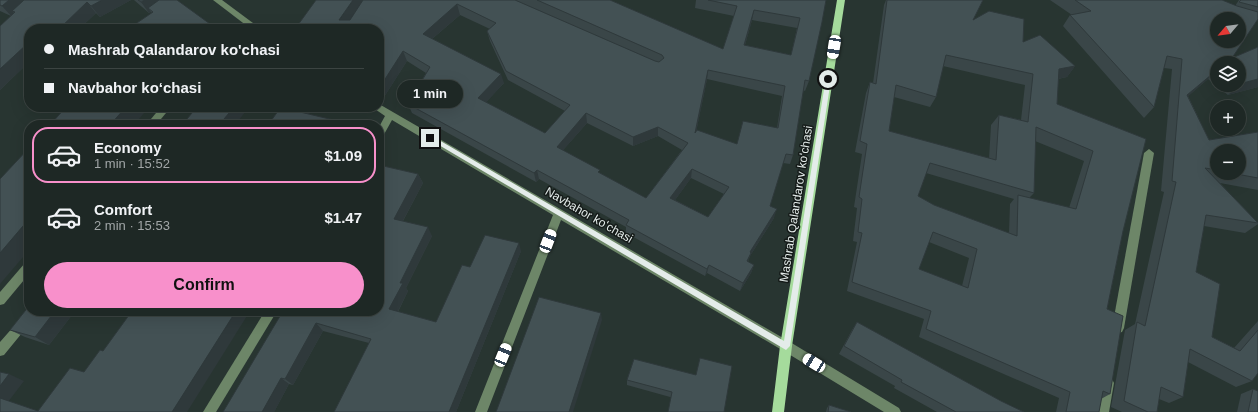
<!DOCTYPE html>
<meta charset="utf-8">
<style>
:root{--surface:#1e2825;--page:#26302d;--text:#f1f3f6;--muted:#a1a6a7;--line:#3c4442;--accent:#f890cb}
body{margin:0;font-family:Arial,sans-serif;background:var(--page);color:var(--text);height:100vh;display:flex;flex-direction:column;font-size:15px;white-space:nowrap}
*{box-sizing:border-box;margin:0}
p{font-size:13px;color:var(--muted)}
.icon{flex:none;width:22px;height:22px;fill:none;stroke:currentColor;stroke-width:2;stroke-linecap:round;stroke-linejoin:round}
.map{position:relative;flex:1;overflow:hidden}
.panel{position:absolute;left:24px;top:120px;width:360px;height:196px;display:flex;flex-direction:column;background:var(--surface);border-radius:16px;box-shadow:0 4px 16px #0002,0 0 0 1px var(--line)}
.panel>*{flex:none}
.top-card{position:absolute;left:24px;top:24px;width:360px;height:88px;border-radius:16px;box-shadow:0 4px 16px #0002,0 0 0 1px var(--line);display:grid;align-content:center;height:88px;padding:0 20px;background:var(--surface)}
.needle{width:26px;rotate:241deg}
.controls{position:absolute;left:1210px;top:12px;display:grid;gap:8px}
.controls a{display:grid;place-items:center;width:36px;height:36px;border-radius:50%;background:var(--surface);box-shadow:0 4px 16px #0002,0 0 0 1px var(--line);font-size:20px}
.end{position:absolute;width:18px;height:18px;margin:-9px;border:5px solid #e4ecea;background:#111;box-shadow:0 0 0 2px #111}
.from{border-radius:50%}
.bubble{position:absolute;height:28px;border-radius:14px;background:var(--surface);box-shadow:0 4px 16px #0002,0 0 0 1px var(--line);font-size:13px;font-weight:800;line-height:28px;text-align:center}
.car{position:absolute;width:12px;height:24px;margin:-12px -6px;border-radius:5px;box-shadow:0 0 3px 1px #0007;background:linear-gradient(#fff 24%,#345 0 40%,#fff 0 76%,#345 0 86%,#fff 0)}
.top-card b{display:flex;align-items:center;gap:14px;height:38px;font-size:15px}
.top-card b+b{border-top:1px solid var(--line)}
.top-card i{width:10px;height:10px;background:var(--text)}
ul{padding:7px 0 0;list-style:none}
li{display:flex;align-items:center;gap:12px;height:56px;margin:0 8px 6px;padding:0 12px;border:2px solid transparent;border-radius:16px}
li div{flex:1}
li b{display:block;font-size:15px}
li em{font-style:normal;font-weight:800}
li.selected{border-color:var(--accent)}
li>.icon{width:36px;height:36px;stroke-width:1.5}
.action{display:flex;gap:8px;margin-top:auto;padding:8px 20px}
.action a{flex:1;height:46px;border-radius:24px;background:var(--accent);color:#111;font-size:16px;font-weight:800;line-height:46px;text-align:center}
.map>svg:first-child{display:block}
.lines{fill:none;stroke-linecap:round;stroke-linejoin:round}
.minor{fill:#6d8668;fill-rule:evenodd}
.major{fill:#a5db9c;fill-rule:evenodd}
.wall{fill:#3a4648;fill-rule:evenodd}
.shaded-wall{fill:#2f393b}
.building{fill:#435154;stroke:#2f393b;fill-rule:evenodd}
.route{fill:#e4ecea}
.labels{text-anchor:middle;stroke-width:3;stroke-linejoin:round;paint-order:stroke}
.street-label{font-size:12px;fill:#e4ecea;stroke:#151b19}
</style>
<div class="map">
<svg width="1258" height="412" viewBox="0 0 1258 412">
<rect width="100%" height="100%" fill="#283531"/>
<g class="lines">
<g class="minor">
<polygon points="213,0 222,0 261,29 251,29"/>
<polygon points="379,104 790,342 899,408 901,412 884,412 782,350 561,220 487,412 475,412 553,215 392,120 382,138 379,139 379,127 385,116 372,107 379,107"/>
<polygon points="161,107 171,107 156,125 146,125"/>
<polygon points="1149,149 1154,153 1124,328 1122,332 1118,333 1114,332 1112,328 1144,153"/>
<polygon points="29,261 29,274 4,304 0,305 0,292 25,263"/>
<polygon points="29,309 29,311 40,311 4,355 0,356 0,342"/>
<polygon points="265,311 277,311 216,412 203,412"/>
<polygon points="1108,377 1112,379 1114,383 1109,412 1097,412 1102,383 1104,379"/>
</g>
<polygon class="major" points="837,0 845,0 792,346 784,412 772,412 780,346"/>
</g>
<g class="wall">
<polygon points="0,0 131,0 100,17 96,13 79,29 29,29 29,62 0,90 11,16 0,11"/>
<polygon points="134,0 177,0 152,13 151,12 149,13"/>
<path d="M 316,0 L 610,0 L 723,49 L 734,16 L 695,8 L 696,0 L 826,0 L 809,81 L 805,91 L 803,90 L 793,155 L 790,164 L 783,163 L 770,206 L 774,218 L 750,256 L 748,262 L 754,265 L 751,273 L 740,291 L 707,273 L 705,276 L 626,233 L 626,227 L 539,179 L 536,182 L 412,113 L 408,104 L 426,73 L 407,61 L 384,97 L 379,94 L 379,29 ZM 460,15 L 490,29 L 487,31 L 490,41 L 508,80 L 565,111 L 545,133 L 486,102 L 504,83 L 432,39 ZM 752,20 L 797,28 L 791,55 L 745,45 ZM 707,79 L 782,96 L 777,128 L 737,144 L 696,132 ZM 587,123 L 633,146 L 658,136 L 682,150 L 646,198 L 600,174 L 563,150 ZM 691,178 L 724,194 L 708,217 L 675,200 Z"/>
<path d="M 886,0 L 983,0 L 973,20 L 1023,42 L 1075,66 L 1067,77 L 1058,79 L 1057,104 L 1146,139 L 1123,231 L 1107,309 L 1110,394 L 1101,399 L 1099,412 L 1056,412 L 1059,398 L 919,337 L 924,319 L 847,291 L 857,242 L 853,241 L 857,208 L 854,207 L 862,154 L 855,152 L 866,93 L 870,82 L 873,83 L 884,5 ZM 943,66 L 1025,85 L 1021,120 L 999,115 L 991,125 L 989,159 L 889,131 L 894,97 L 930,107 L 936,97 ZM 1035,141 L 1084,161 L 1069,208 L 1029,198 L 1034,193 ZM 926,173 L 1014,199 L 1010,204 L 1009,233 L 934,205 L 918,196 ZM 929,242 L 969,258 L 962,286 L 919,269 Z"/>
<path d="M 1050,0 L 1222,0 L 1235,6 L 1239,0 L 1258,0 L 1258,19 L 1232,58 L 1258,47 L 1258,87 L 1228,95 L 1208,79 L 1188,96 L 1209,140 L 1258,132 L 1258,190 L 1220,183 L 1258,223 L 1258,224 L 1245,233 L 1204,226 L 1196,272 L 1212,337 L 1234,348 L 1258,321 L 1258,373 L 1252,381 L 1236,387 L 1188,362 L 1183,397 L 1169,403 L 1159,399 L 1157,412 L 1122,412 L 1111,407 L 1125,330 L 1135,324 L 1164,192 L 1161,191 L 1172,69 L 1164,68 L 1154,107 L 1144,118 L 1063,26 L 1070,15 L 1072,15 ZM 1217,63 L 1239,63 L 1239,85 L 1217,85 ZM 1217,151 L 1239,173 L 1217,173 Z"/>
<polygon points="379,165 418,174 423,183 403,221 432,236 406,288 408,291 398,312 436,322 470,267 521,251 456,412 369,343 323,331 293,385 289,384 274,412 283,311"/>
<polygon points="29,311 75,311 49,345 25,337 10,330"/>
<polygon points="857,322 1001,401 1024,412 937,412 894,388 895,386 839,354 852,330"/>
<polygon points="634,359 724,412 627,385 627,380"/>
<polygon points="1253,389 1258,412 1237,412 1241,394"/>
<polygon points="829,405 851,412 826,412 827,408"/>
</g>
<g class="shaded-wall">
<polygon points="9,0 32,0 12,11 15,14 12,17 2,6"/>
<polygon points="102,0 131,0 100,17 91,6"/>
<polygon points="145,0 168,0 148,8 151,12 149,13 141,2"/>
<polygon points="353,0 364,0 345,29 339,20"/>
<polygon points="87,2 96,13 79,29 59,29"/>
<polygon points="457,4 460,15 426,44 423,34"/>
<polygon points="754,10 752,20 742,55 744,45"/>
<polygon points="27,44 29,47 29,62 0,90 0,69"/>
<polygon points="403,51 407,61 384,97 380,87"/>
<polygon points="1075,66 1067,77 1051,80 1059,69"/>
<polygon points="708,70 707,79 694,142 695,133"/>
<polygon points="1217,70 1208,79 1177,106 1187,95"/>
<polygon points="501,74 504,83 481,108 478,98"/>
<polygon points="1258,79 1258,87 1228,95 1238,85 1239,85 1239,84"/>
<polygon points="126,107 139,107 144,113 134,125 110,125"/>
<polygon points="234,107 249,107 235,125 224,119"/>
<polygon points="304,107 305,107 311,116 300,112"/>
<polygon points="586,113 587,123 558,156 557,147"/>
<polygon points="658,127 658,136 633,146 633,137"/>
<polygon points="692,169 691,178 670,207 670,198"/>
<polygon points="537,170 539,179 536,182 534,173"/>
<polygon points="418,174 423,183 399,228 394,219"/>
<polygon points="777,209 774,218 750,256 745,269 750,252"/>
<polygon points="29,219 29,250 0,284 0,253"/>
<polygon points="428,227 432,236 406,288 408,291 395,317 389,309 400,283"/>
<polygon points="519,243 521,251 456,412 449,412"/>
<polygon points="709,265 707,273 705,276 707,269"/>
<polygon points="754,265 751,273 740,291 743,283"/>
<polygon points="55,311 75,311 49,345 35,337"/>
<polygon points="236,311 250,311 187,412 172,412"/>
<polygon points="601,313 602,320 573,412 569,412"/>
<polygon points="316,323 323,331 293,385 285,379"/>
<polygon points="9,374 24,381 8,402 0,399 0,386"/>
<polygon points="281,378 289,384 274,412 262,412"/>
</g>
<g class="building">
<polygon points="0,0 9,0 2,6 0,5"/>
<polygon points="24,0 102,0 91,6 87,2 59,29 29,29 29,45 27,44 0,69 0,26 15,12 12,11"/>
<polygon points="138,0 145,0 141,2"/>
<polygon points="159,0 177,0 217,29 128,29 153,12 148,8"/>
<path d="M 316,0 L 353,0 L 339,20 L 350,20 L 363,0 L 515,0 L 655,61 L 659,62 L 664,58 L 662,55 L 537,0 L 610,0 L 723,49 L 737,6 L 708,0 L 826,0 L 822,22 L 809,81 L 805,80 L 793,155 L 786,154 L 770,206 L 777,209 L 750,252 L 751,253 L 747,261 L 754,265 L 743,283 L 709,265 L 707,269 L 626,225 L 629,220 L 537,170 L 534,173 L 408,104 L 430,67 L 403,51 L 380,87 L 379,87 L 379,29 L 295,29 ZM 457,4 L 496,23 L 487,31 L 506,71 L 570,105 L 545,133 L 478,98 L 501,74 L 423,34 ZM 754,10 L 800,18 L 791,55 L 744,45 ZM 708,70 L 785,86 L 778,128 L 743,121 L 737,144 L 697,130 L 695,133 ZM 586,113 L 633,137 L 658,127 L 688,143 L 646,198 L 598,172 L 600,170 L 557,147 ZM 692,169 L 729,187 L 708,217 L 670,198 Z"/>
<path d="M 887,0 L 983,0 L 973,20 L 989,11 L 1024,19 L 1023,42 L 1040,35 L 1075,66 L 1059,69 L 1057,104 L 1146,139 L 1123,231 L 1107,309 L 1123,316 L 1110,394 L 1103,391 L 1099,412 L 1066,412 L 1070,392 L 926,329 L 931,311 L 852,282 L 862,233 L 858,232 L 862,199 L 859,197 L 867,144 L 860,141 L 870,82 L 876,84 ZM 946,55 L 1033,74 L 1028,122 L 999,115 L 996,160 L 889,131 L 896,85 L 936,97 ZM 1036,127 L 1093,151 L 1076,209 L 1018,195 L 1017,236 L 934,205 L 918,196 L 930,163 L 1034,193 ZM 933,232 L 977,249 L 968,288 L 919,269 Z"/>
<path d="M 1075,0 L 1222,0 L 1237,6 L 1258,12 L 1258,19 L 1232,58 L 1258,47 L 1258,79 L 1239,84 L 1239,63 L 1217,63 L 1217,70 L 1187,95 L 1209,140 L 1258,132 L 1258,178 L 1231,173 L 1239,173 L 1239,151 L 1217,151 L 1217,170 L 1205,168 L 1258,223 L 1206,215 L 1196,272 L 1220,284 L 1212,337 L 1240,351 L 1258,330 L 1258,373 L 1252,381 L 1190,349 L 1183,397 L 1161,387 L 1157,412 L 1148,412 L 1124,401 L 1137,322 L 1145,326 L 1176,182 L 1172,181 L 1182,59 L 1167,56 L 1154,107 L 1070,15 L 1091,11 ZM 1217,19 L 1239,19 L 1239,41 L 1217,41 Z"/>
<polygon points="1241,0 1258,0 1258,7 1239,2"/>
<polygon points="66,107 126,107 110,125 50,125"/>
<polygon points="197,107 234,107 224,119 250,125 182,125"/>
<polygon points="281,107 304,107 300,112 355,125 268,125"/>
<polygon points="29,148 29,219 0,253 0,179"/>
<polygon points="379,165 418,174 394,219 428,227 400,283 403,283 389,309 436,322 462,265 470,267 485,235 519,243 449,412 334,412 371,339 316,323 285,379 281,378 262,412 223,412 283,311 379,311"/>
<polygon points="539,297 601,313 569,412 496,412"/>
<polygon points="29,306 29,311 55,311 35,337 10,330"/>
<polygon points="132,311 236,311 172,412 0,412 0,398 38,411 70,368 84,372 100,350 103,351"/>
<polygon points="857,322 1001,401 1024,412 956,412 901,382 902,380 844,346"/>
<polygon points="700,358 732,366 724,412 668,412 672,392 627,380 634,359 696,375"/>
<polygon points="0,372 9,374 0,386"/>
<polygon points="1253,389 1258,391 1258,412 1248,412"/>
<polygon points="829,405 851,412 828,412"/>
</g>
<polygon class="route" points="826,77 831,79 790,346 786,350 427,138 432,136 784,341"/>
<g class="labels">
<g class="street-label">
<text transform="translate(796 204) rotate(-81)" y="4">Mashrab Qalandarov ko'chasi</text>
<text transform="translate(589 215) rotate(30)" y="4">Navbahor koʻchasi</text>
</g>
</g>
</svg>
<div class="controls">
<a><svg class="needle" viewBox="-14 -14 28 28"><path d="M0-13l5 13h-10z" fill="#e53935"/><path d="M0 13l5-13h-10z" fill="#a1a6a7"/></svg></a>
<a><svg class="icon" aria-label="layers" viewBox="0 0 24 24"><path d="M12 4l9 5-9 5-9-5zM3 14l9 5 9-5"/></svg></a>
<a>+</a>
<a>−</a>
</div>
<i class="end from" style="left:828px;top:79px"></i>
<i class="end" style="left:430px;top:138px"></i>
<div class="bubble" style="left:397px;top:80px;width:66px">1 min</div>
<i class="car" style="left:834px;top:47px;rotate:189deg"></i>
<i class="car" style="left:548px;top:241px;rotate:21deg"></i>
<i class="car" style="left:503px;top:355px;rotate:22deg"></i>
<i class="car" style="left:814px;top:363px;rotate:301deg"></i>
<div class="top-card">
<b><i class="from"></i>Mashrab Qalandarov ko'chasi</b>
<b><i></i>Navbahor koʻchasi</b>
</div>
<section class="panel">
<ul>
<li class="selected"><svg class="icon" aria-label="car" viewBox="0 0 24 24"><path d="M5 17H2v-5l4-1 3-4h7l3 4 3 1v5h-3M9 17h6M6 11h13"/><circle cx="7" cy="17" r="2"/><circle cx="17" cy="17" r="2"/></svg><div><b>Economy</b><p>1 min · 15:52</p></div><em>$1.09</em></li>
<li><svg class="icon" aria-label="car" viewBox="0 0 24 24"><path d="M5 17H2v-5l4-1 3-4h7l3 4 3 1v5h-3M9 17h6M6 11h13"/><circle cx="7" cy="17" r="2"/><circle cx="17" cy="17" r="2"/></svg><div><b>Comfort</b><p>2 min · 15:53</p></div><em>$1.47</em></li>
</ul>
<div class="action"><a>Confirm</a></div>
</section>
</div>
